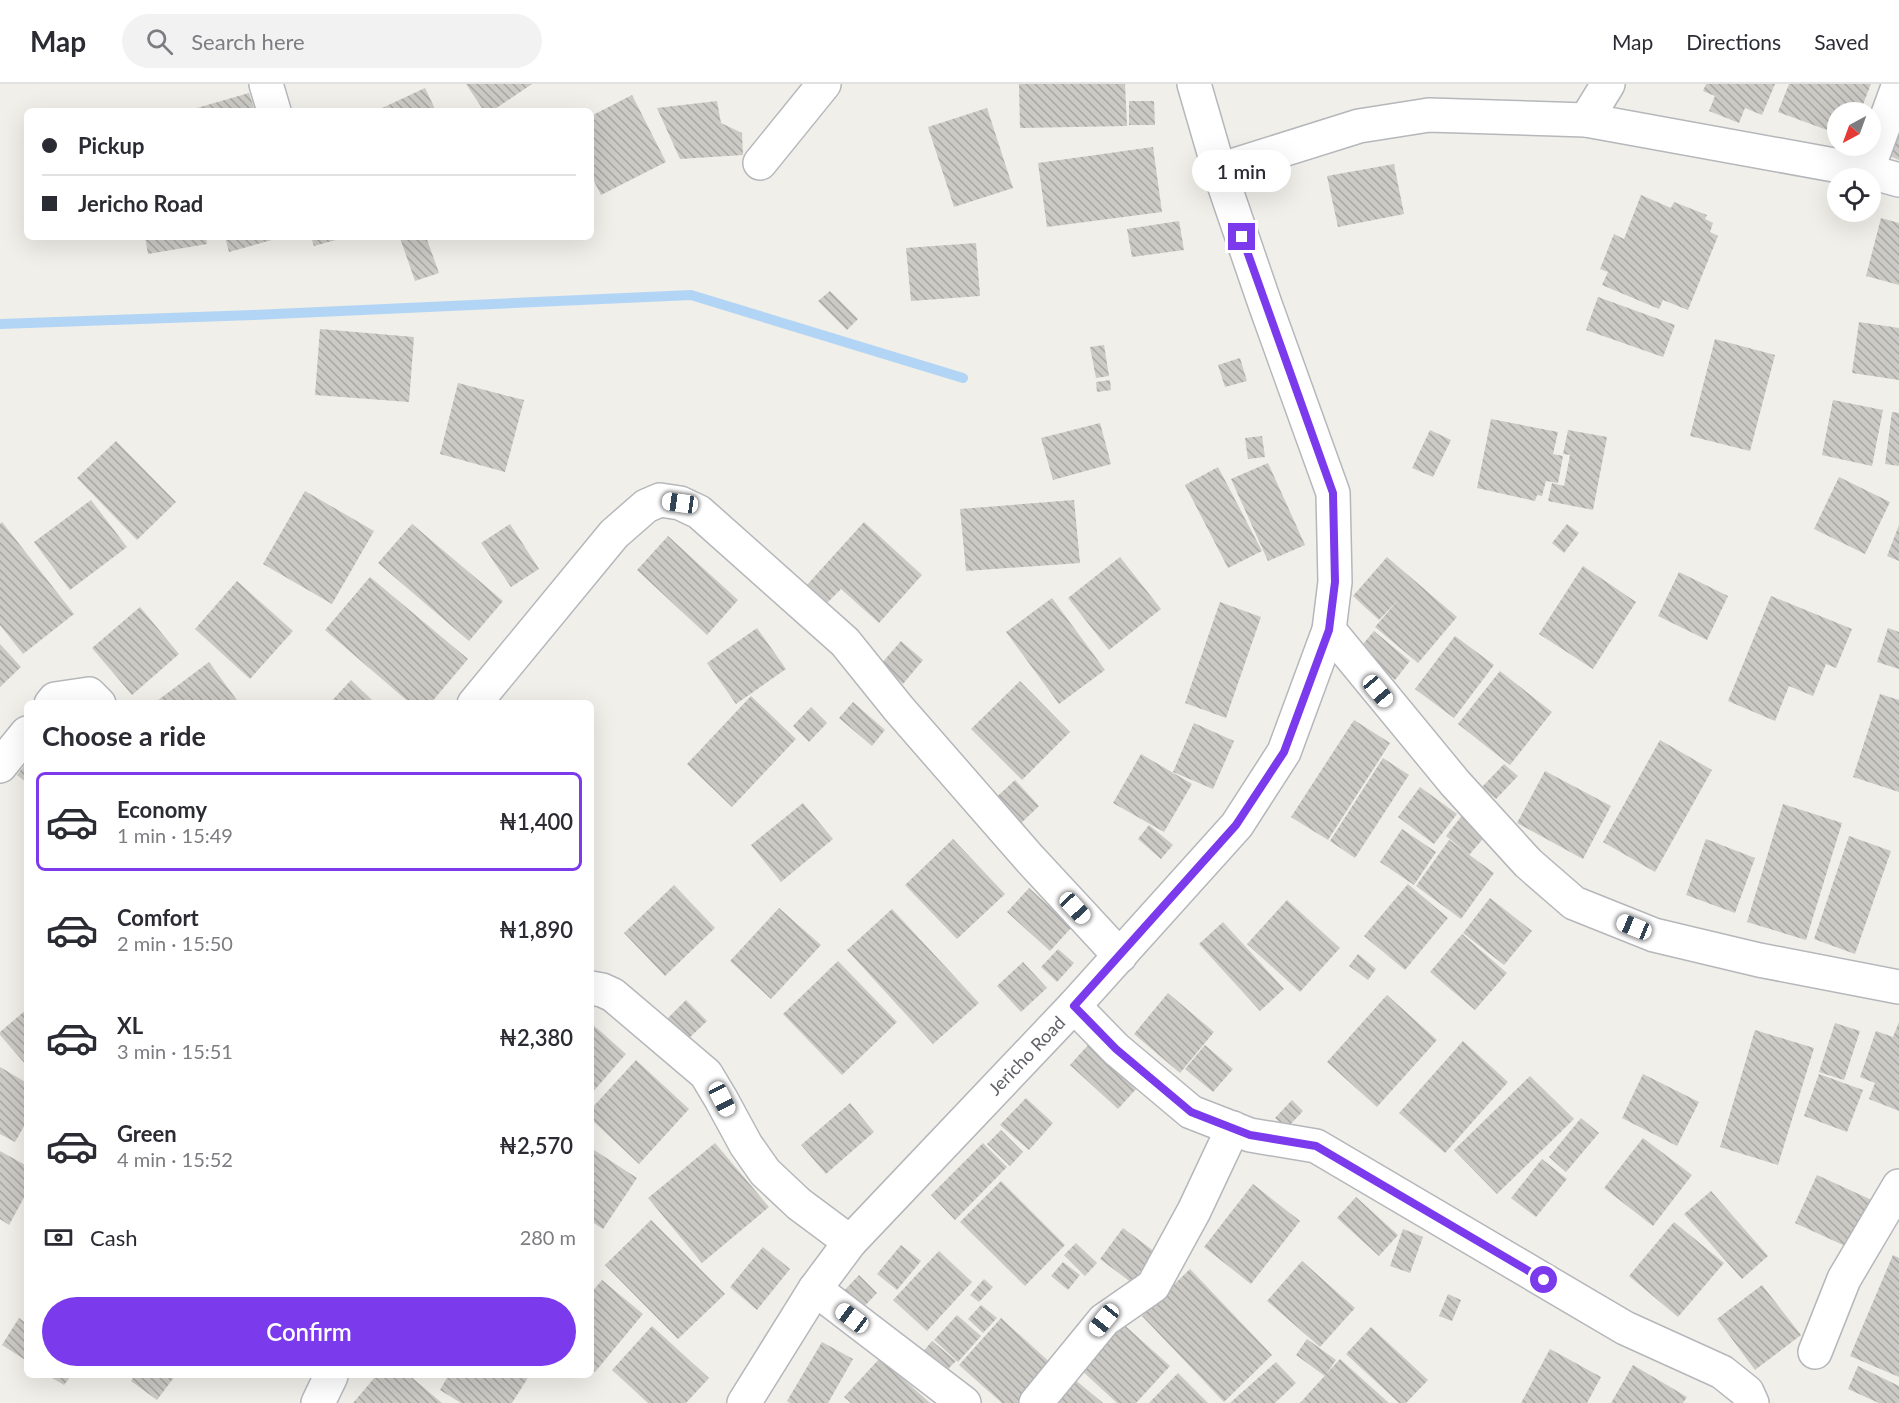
<!DOCTYPE html>
<meta charset="utf-8">
<style>
:root{--surface:#fff;--page:#f2f2f3;--text:#2b2b33;--muted:#7c7c81;--line:#e1e1e2;--accent:#7c3aed}
body{margin:0;font-family:Lato,sans-serif;background:var(--page);color:var(--text);height:100vh;display:flex;flex-direction:column;font-size:22px;white-space:nowrap}
*{box-sizing:border-box;margin:0}
p{font-size:20px;color:var(--muted)}
.icon{flex:none;width:33px;height:33px;fill:none;stroke:currentColor;stroke-width:2;stroke-linecap:round;stroke-linejoin:round}
.map{position:relative;flex:1;overflow:hidden}
.sheet{position:absolute;left:24px;top:616px;width:570px;height:678px;display:flex;flex-direction:column;background:var(--surface);border-radius:9px;box-shadow:0 6px 24px #0002}
.sheet>*{flex:none}
.guide{position:absolute;left:24px;top:24px;width:570px;height:132px;border-radius:9px;box-shadow:0 6px 24px #0002;display:grid;align-content:center;height:132px;padding:0 18px;background:var(--surface)}
.needle{width:39px;rotate:221deg}
.tools{position:absolute;left:1827px;top:18px;display:grid;gap:12px}
.tools a{display:grid;place-items:center;width:54px;height:54px;border-radius:50%;background:var(--surface);box-shadow:0 6px 24px #0002;font-size:30px}
.end{position:absolute;width:27px;height:27px;margin:-14px;border:8px solid #7c3aed;background:#fff;box-shadow:0 0 0 3px #fff}
.from{border-radius:50%}
.bubble{position:absolute;height:42px;border-radius:21px;background:var(--surface);box-shadow:0 6px 24px #0002;font-size:20px;font-weight:600;line-height:42px;text-align:center}
.car{position:absolute;width:18px;height:36px;margin:-18px -9px;border-radius:8px;box-shadow:0 0 4px 2px #0007;background:linear-gradient(#fff 24%,#345 0 40%,#fff 0 76%,#345 0 86%,#fff 0)}
.guide b{display:flex;align-items:center;gap:21px;height:57px;font-size:22px}
.guide b+b{border-top:2px solid var(--line)}
.guide i{width:15px;height:15px;background:var(--text)}
ul{padding:0;list-style:none}
li{display:flex;align-items:center;gap:18px;height:99px;margin:0 12px 9px;padding:0 6px;border:3px solid transparent;border-radius:9px}
li div{flex:1}
li b{display:block;font-size:22px}
li em{font-style:normal;font-weight:600}
li.selected{border-color:var(--accent)}
li>.icon{width:54px;height:54px;stroke-width:1.5}
h2{padding:0 18px;font-size:27px;line-height:72px}
.pay{display:flex;align-items:center;gap:15px;height:66px;padding:0 18px;font-size:22px}
.pay p{margin-inline-start:auto}
.cta{display:flex;gap:12px;margin-top:auto;padding:12px 18px}
.cta a{flex:1;height:69px;border-radius:36px;background:var(--accent);color:#fff;font-size:24px;font-weight:600;line-height:69px;text-align:center}
header{display:flex;align-items:center;gap:36px;box-sizing:border-box;height:84px;padding:0 30px;background:var(--surface);border-bottom:2px solid var(--line)}
header strong{font-size:28px}
nav{display:flex;gap:33px;margin-inline-start:auto;font-size:21px}
.search{width:420px;height:54px;background:var(--page);display:flex;align-items:center;gap:15px;box-sizing:border-box;padding:0 21px;border-radius:33px;color:var(--muted);font-size:22px}
.map>svg:first-child{display:block}
.lines{fill:none;stroke-linecap:round;stroke-linejoin:round}
.stream{stroke:#b3d5f5;stroke-width:10}
.building{fill:url(#building-back-hatch)}
.minor-casing{stroke:#b5b7bb;stroke-width:36}
.tertiary-casing{stroke:#b5b7bb;stroke-width:36}
.minor{stroke:#fff;stroke-width:33}
.tertiary{stroke:#fff;stroke-width:33}
.route{stroke:#7c3aed;stroke-width:8}
.labels{text-anchor:middle;stroke-width:4.5;stroke-linejoin:round;paint-order:stroke}
.street-label{font-size:18px;fill:#606267;stroke:#fff}
</style>
<header>
<strong>Map</strong>
<div class="search"><svg class="icon" aria-label="search" viewBox="0 0 24 24"><circle cx="10" cy="10" r="6"/><path d="M15 15l6 6"/></svg>Search here</div>
<nav><a>Map</a><a>Directions</a><a>Saved</a></nav>
</header>
<div class="map">
<svg width="1899" height="1319" viewBox="0 0 1899 1319">
<defs>
<pattern id="building-back-hatch" width="6" height="6" patternUnits="userSpaceOnUse" patternTransform="scale(1.5)"><rect width="6" height="6" fill="#cbcac5"/><path d="M-1 5l2 2M0 0l6 6M5-1l2 2" fill="none" stroke="#a8a7a4"/></pattern>
</defs>
<rect width="100%" height="100%" fill="#f0efe9"/>
<g class="lines">
<polyline class="stream" points="0,240 253,231 691,211 963,294"/>
</g>
<g class="building">
<polygon points="466,0 532,0 492,27 484,27"/>
<polygon points="1019,0 1125,0 1127,42 1020,44"/>
<polygon points="1706,0 1775,0 1762,31 1745,24 1739,39 1709,27 1715,12 1703,7"/>
<polygon points="1789,0 1871,0 1860,28 1838,28 1838,50 1778,28"/>
<polygon points="425,4 436,27 380,27 380,25"/>
<polygon points="249,9 255,27 190,27 190,26"/>
<polygon points="632,11 666,78 601,111 591,91 591,32"/>
<polygon points="717,17 721,39 742,49 743,71 680,75 657,24"/>
<polygon points="1129,17 1154,17 1155,41 1129,41"/>
<polygon points="987,24 1013,104 954,123 928,43"/>
<polygon points="1899,38 1899,76 1883,69"/>
<polygon points="1153,63 1162,128 1047,143 1038,79"/>
<polygon points="1394,80 1404,130 1338,143 1327,92"/>
<polygon points="1641,111 1671,124 1674,118 1707,131 1705,135 1713,139 1710,148 1718,152 1688,226 1663,216 1659,225 1602,201 1608,188 1600,185 1614,150 1624,155"/>
<polygon points="1881,134 1899,139 1899,201 1866,192"/>
<polygon points="1179,137 1184,166 1132,173 1127,145"/>
<polygon points="145,153 206,153 207,160 148,170"/>
<polygon points="225,153 279,153 279,154 229,168"/>
<polygon points="311,153 343,153 343,154 314,162"/>
<polygon points="426,153 439,189 415,197 400,154"/>
<polygon points="976,159 980,212 911,217 906,164"/>
<polygon points="830,207 858,235 847,246 818,217"/>
<polygon points="1598,213 1675,241 1663,273 1586,246"/>
<polygon points="1859,238 1899,244 1899,296 1852,289"/>
<polygon points="320,245 414,253 409,318 315,311"/>
<polygon points="1715,255 1775,271 1750,367 1690,352"/>
<polygon points="1104,261 1109,292 1096,294 1090,263"/>
<polygon points="1240,274 1247,297 1225,303 1218,281"/>
<polygon points="1110,296 1111,306 1097,308 1096,298"/>
<polygon points="458,299 524,316 505,388 440,370"/>
<polygon points="1833,316 1883,326 1872,382 1822,371"/>
<polygon points="1892,328 1899,329 1899,382 1885,380"/>
<polygon points="1491,335 1558,348 1553,370 1563,372 1558,399 1546,397 1542,412 1537,411 1535,417 1477,404"/>
<polygon points="1100,339 1111,380 1053,396 1041,354"/>
<polygon points="1430,346 1451,356 1433,393 1412,384"/>
<polygon points="1568,346 1607,353 1593,426 1548,417 1552,399 1564,402 1570,371 1563,370"/>
<polygon points="1262,352 1265,373 1248,375 1245,354"/>
<polygon points="116,357 176,418 137,456 77,394"/>
<polygon points="1268,379 1305,461 1268,477 1231,395"/>
<polygon points="1218,383 1262,467 1228,484 1185,401"/>
<polygon points="1839,393 1890,418 1865,470 1814,445"/>
<polygon points="305,407 374,447 332,520 263,480"/>
<polygon points="91,416 127,463 70,506 34,458"/>
<polygon points="1074,416 1080,479 966,487 960,425"/>
<polygon points="2,438 74,530 23,570 0,541 0,440"/>
<polygon points="864,438 922,491 879,539 841,505 826,520 806,502"/>
<polygon points="412,440 503,517 469,557 378,479"/>
<polygon points="510,440 539,485 511,503 481,459"/>
<polygon points="1567,440 1579,449 1564,469 1552,459"/>
<polygon points="1899,441 1899,477 1887,472"/>
<polygon points="668,452 738,516 707,551 637,486"/>
<polygon points="1120,473 1161,525 1109,566 1068,514"/>
<polygon points="1387,473 1457,533 1418,579 1375,543 1399,515 1379,536 1353,512"/>
<polygon points="1583,482 1636,518 1593,585 1539,550"/>
<polygon points="1679,488 1728,512 1707,556 1658,532"/>
<polygon points="370,493 468,575 430,620 411,620 325,546"/>
<polygon points="237,497 293,547 250,595 195,545"/>
<polygon points="1771,512 1852,545 1836,584 1826,580 1813,612 1789,602 1775,637 1728,617"/>
<polygon points="1052,514 1105,586 1059,620 1006,548"/>
<polygon points="1220,518 1261,533 1226,634 1185,619"/>
<polygon points="140,523 179,570 132,611 92,564"/>
<polygon points="757,544 786,585 736,620 707,579"/>
<polygon points="1888,544 1899,548 1899,585 1877,578"/>
<polygon points="1374,547 1410,577 1395,596 1358,566"/>
<polygon points="1455,552 1494,581 1454,634 1415,605"/>
<polygon points="901,557 923,576 903,600 881,580"/>
<polygon points="0,560 21,583 0,603"/>
<polygon points="209,578 239,619 153,620"/>
<polygon points="1500,587 1552,628 1510,681 1458,640"/>
<polygon points="351,596 376,620 329,620"/>
<polygon points="1020,597 1070,648 1022,696 971,645"/>
<polygon points="1880,610 1899,616 1899,708 1853,693"/>
<polygon points="751,612 796,655 732,723 687,680"/>
<polygon points="853,618 885,646 872,662 839,634"/>
<polygon points="811,623 827,639 809,658 793,642"/>
<polygon points="1354,636 1390,659 1328,756 1291,733"/>
<polygon points="1194,639 1234,657 1213,705 1173,688"/>
<polygon points="1660,656 1712,686 1655,788 1603,758"/>
<polygon points="1141,670 1192,700 1164,748 1113,719"/>
<polygon points="1383,674 1409,691 1355,774 1330,757"/>
<polygon points="27,678 27,699 17,691"/>
<polygon points="1504,680 1518,692 1496,715 1482,703"/>
<polygon points="1545,687 1611,722 1583,775 1517,739"/>
<polygon points="1015,696 1039,722 1013,747 989,720"/>
<polygon points="1420,703 1457,730 1434,760 1398,733"/>
<polygon points="803,719 833,755 781,798 751,761"/>
<polygon points="1783,720 1842,739 1806,856 1747,838"/>
<polygon points="1464,729 1488,749 1469,771 1446,752"/>
<polygon points="1149,741 1173,761 1161,775 1138,755"/>
<polygon points="1402,745 1436,768 1414,801 1380,778"/>
<polygon points="1849,752 1891,767 1855,870 1814,855"/>
<polygon points="953,755 1005,810 957,855 905,801"/>
<polygon points="1706,755 1755,774 1735,829 1686,811"/>
<polygon points="1449,756 1494,789 1461,835 1416,802"/>
<polygon points="1408,800 1448,834 1405,886 1364,852"/>
<polygon points="674,801 715,844 665,892 624,849"/>
<polygon points="1029,804 1072,843 1050,867 1007,828"/>
<polygon points="1490,814 1532,847 1504,881 1463,849"/>
<polygon points="1287,816 1340,864 1300,908 1247,860"/>
<polygon points="779,824 821,861 771,915 730,877"/>
<polygon points="892,825 979,919 933,960 847,866"/>
<polygon points="1223,838 1284,905 1260,927 1199,860"/>
<polygon points="1462,850 1507,889 1475,926 1430,888"/>
<polygon points="1058,865 1074,879 1057,898 1041,883"/>
<polygon points="1358,870 1376,885 1368,896 1349,882"/>
<polygon points="838,877 897,938 842,991 783,930"/>
<polygon points="1023,878 1047,904 1021,928 997,902"/>
<polygon points="1168,909 1214,948 1180,989 1134,950"/>
<polygon points="1387,911 1437,956 1377,1023 1327,978"/>
<polygon points="686,916 707,937 685,958 665,937"/>
<polygon points="27,925 27,982 0,951 0,948"/>
<polygon points="1899,938 1899,1027 1869,1015 1875,999 1860,993 1876,947 1893,953"/>
<polygon points="591,939 626,970 591,1010"/>
<polygon points="1835,939 1860,947 1844,996 1819,988"/>
<polygon points="1755,946 1814,964 1778,1081 1720,1063"/>
<polygon points="1463,957 1508,998 1445,1069 1399,1029"/>
<polygon points="1089,960 1137,1004 1118,1025 1070,981"/>
<polygon points="1205,961 1233,985 1213,1008 1185,985"/>
<polygon points="636,976 689,1025 639,1080 591,1035 591,1025"/>
<polygon points="0,983 27,999 27,1037 15,1058 0,1050"/>
<polygon points="1643,990 1699,1018 1677,1062 1622,1034"/>
<polygon points="1819,990 1863,1006 1847,1048 1804,1032"/>
<polygon points="1530,992 1574,1035 1497,1110 1454,1066"/>
<polygon points="1026,1014 1053,1039 1029,1066 1000,1041"/>
<polygon points="1292,1016 1303,1027 1287,1044 1275,1034"/>
<polygon points="850,1019 874,1048 826,1090 801,1061"/>
<polygon points="1581,1034 1599,1049 1566,1088 1549,1073"/>
<polygon points="1001,1046 1023,1068 1010,1082 987,1060"/>
<polygon points="1643,1054 1692,1091 1653,1142 1604,1104"/>
<polygon points="715,1059 769,1123 702,1179 648,1114"/>
<polygon points="983,1059 1007,1083 955,1136 931,1111"/>
<polygon points="591,1064 637,1094 603,1145 591,1137"/>
<polygon points="0,1067 27,1082 27,1108 9,1141 0,1135"/>
<polygon points="1542,1075 1567,1095 1536,1133 1511,1114"/>
<polygon points="1817,1091 1876,1118 1854,1166 1795,1139"/>
<polygon points="1001,1097 1065,1161 1025,1202 960,1138"/>
<polygon points="1253,1100 1300,1137 1251,1200 1204,1163"/>
<polygon points="1711,1107 1768,1172 1742,1195 1684,1130"/>
<polygon points="1356,1113 1398,1151 1379,1172 1337,1134"/>
<polygon points="651,1136 725,1210 678,1255 605,1181"/>
<polygon points="1674,1138 1724,1179 1678,1233 1629,1192"/>
<polygon points="1123,1144 1155,1168 1132,1199 1100,1175"/>
<polygon points="1403,1145 1423,1153 1410,1189 1390,1182"/>
<polygon points="1076,1159 1097,1179 1085,1192 1064,1171"/>
<polygon points="901,1161 921,1177 897,1206 877,1190"/>
<polygon points="763,1163 790,1185 757,1226 730,1203"/>
<polygon points="939,1167 972,1198 927,1247 893,1216"/>
<polygon points="1893,1171 1899,1174 1899,1293 1850,1272"/>
<polygon points="1302,1177 1355,1224 1320,1263 1267,1217"/>
<polygon points="1063,1178 1080,1191 1068,1206 1051,1192"/>
<polygon points="1190,1185 1272,1271 1224,1318 1142,1232"/>
<polygon points="859,1191 877,1209 857,1230 839,1212"/>
<polygon points="984,1195 993,1203 979,1218 970,1211"/>
<polygon points="602,1196 643,1230 595,1288 591,1285 591,1209"/>
<polygon points="1762,1201 1801,1251 1755,1286 1717,1235"/>
<polygon points="1448,1210 1461,1216 1452,1237 1439,1232"/>
<polygon points="981,1221 997,1234 983,1249 968,1235"/>
<polygon points="957,1231 981,1252 958,1278 934,1256"/>
<polygon points="19,1234 27,1240 27,1277 2,1261"/>
<polygon points="1001,1234 1055,1283 1022,1319 1002,1319 959,1281"/>
<polygon points="1121,1238 1170,1282 1136,1319 1117,1319 1079,1284"/>
<polygon points="652,1242 709,1294 686,1319 648,1319 612,1286"/>
<polygon points="1371,1243 1428,1296 1406,1319 1399,1319 1346,1270"/>
<polygon points="1307,1255 1336,1276 1325,1292 1296,1271"/>
<polygon points="932,1257 956,1277 945,1288 922,1269"/>
<polygon points="822,1258 853,1275 828,1319 790,1319 787,1317"/>
<polygon points="1550,1265 1601,1293 1587,1319 1521,1319"/>
<polygon points="880,1274 930,1319 851,1319 844,1313"/>
<polygon points="1340,1275 1389,1319 1300,1319"/>
<polygon points="1276,1278 1296,1299 1275,1319 1230,1319"/>
<polygon points="1633,1281 1687,1313 1683,1319 1611,1319"/>
<polygon points="1858,1282 1899,1302 1899,1319 1879,1319 1848,1305"/>
<polygon points="1178,1289 1208,1319 1149,1319"/>
<polygon points="49,1292 71,1292 64,1301"/>
<polygon points="134,1292 175,1292 157,1316 131,1297"/>
<polygon points="376,1292 410,1292 442,1319 353,1319"/>
<polygon points="448,1292 529,1292 512,1319 461,1319 440,1306"/>
<polygon points="1073,1294 1103,1319 1052,1319"/>
</g>
<g class="lines">
<g class="minor-casing">
<g id="minor">
<polyline points="266,0 274,27"/>
<polyline points="1586,36 1608,0"/>
<polyline points="760,79 824,0"/>
<polyline points="1219,86 1359,42 1429,31 1586,36 1867,87 1899,96"/>
<polyline points="1867,87 1899,0"/>
<polyline points="1329,546 1455,699 1528,779 1574,819 1654,851 1759,876 1899,903"/>
<polyline points="51,620 55,615 89,610 99,620"/>
<polyline points="474,620 614,450 646,422 660,416 680,419 699,428 845,558 899,625 1030,775 1120,872"/>
<polyline points="0,682 27,649"/>
<polyline points="591,904 602,906 613,911 706,990 721,1015 746,1061 765,1088 799,1120 850,1158"/>
<polyline points="1074,922 1116,965 1191,1028 1250,1051 1316,1062 1625,1244 1722,1288 1747,1308 1752,1319"/>
<polyline points="815,1205 964,1319"/>
<polyline points="1815,1268 1844,1195 1899,1102"/>
<polyline points="318,1319 331,1292"/>
<polyline points="1036,1319 1104,1236 1153,1202 1194,1127 1233,1044"/>
</g>
</g>
<g class="tertiary-casing">
<polyline id="tertiary" points="744,1319 815,1205 850,1158 1074,922 1237,741 1284,668 1329,546 1335,498 1333,409 1265,220 1219,86 1194,0"/>
</g>
<use href="#minor" class="minor"/>
<use href="#tertiary" class="tertiary"/>
</g>
<g class="lines">
<polyline class="route" points="1242,153 1333,409 1335,498 1329,546 1284,668 1236,741 1074,922 1116,965 1191,1028 1250,1051 1316,1062 1544,1196"/>
</g>
<g class="labels">
<g class="street-label">
<text transform="translate(1027 972) rotate(-46)" y="6">Jericho Road</text>
</g>
</g>
</svg>
<div class="tools">
<a><svg class="needle" viewBox="-14 -14 28 28"><path d="M0-13l5 13h-10z" fill="#e53935"/><path d="M0 13l5-13h-10z" fill="#7c7c81"/></svg></a>
<a><svg class="icon" aria-label="locate" viewBox="0 0 24 24"><circle cx="12" cy="12" r="6"/><path d="M12 2v4M12 18v4M2 12h4M18 12h4"/></svg></a>
</div>
<i class="end from" style="left:1544px;top:1196px"></i>
<i class="end" style="left:1242px;top:153px"></i>
<div class="bubble" style="left:1192px;top:66px;width:99px">1 min</div>
<i class="car" style="left:680px;top:419px;rotate:278deg"></i>
<i class="car" style="left:1378px;top:607px;rotate:140deg"></i>
<i class="car" style="left:1075px;top:824px;rotate:137deg"></i>
<i class="car" style="left:1634px;top:843px;rotate:292deg"></i>
<i class="car" style="left:722px;top:1015px;rotate:153deg"></i>
<i class="car" style="left:852px;top:1234px;rotate:307deg"></i>
<i class="car" style="left:1104px;top:1236px;rotate:219deg"></i>
<div class="guide">
<b><i class="from"></i>Pickup</b>
<b><i></i>Jericho Road</b>
</div>
<section class="sheet">
<h2>Choose a ride</h2>
<ul>
<li class="selected"><svg class="icon" aria-label="car" viewBox="0 0 24 24"><path d="M5 17H2v-5l4-1 3-4h7l3 4 3 1v5h-3M9 17h6M6 11h13"/><circle cx="7" cy="17" r="2"/><circle cx="17" cy="17" r="2"/></svg><div><b>Economy</b><p>1 min · 15:49</p></div><em>₦1,400</em></li>
<li><svg class="icon" aria-label="car" viewBox="0 0 24 24"><path d="M5 17H2v-5l4-1 3-4h7l3 4 3 1v5h-3M9 17h6M6 11h13"/><circle cx="7" cy="17" r="2"/><circle cx="17" cy="17" r="2"/></svg><div><b>Comfort</b><p>2 min · 15:50</p></div><em>₦1,890</em></li>
<li><svg class="icon" aria-label="car" viewBox="0 0 24 24"><path d="M5 17H2v-5l4-1 3-4h7l3 4 3 1v5h-3M9 17h6M6 11h13"/><circle cx="7" cy="17" r="2"/><circle cx="17" cy="17" r="2"/></svg><div><b>XL</b><p>3 min · 15:51</p></div><em>₦2,380</em></li>
<li><svg class="icon" aria-label="car" viewBox="0 0 24 24"><path d="M5 17H2v-5l4-1 3-4h7l3 4 3 1v5h-3M9 17h6M6 11h13"/><circle cx="7" cy="17" r="2"/><circle cx="17" cy="17" r="2"/></svg><div><b>Green</b><p>4 min · 15:52</p></div><em>₦2,570</em></li>
</ul>
<div class="pay"><svg class="icon" aria-label="cash" viewBox="0 0 24 24"><path d="M3 7h18v10H3z"/><circle cx="12" cy="12" r="2"/></svg>Cash<p>280 m</p></div>
<div class="cta"><a>Confirm</a></div>
</section>
</div>
